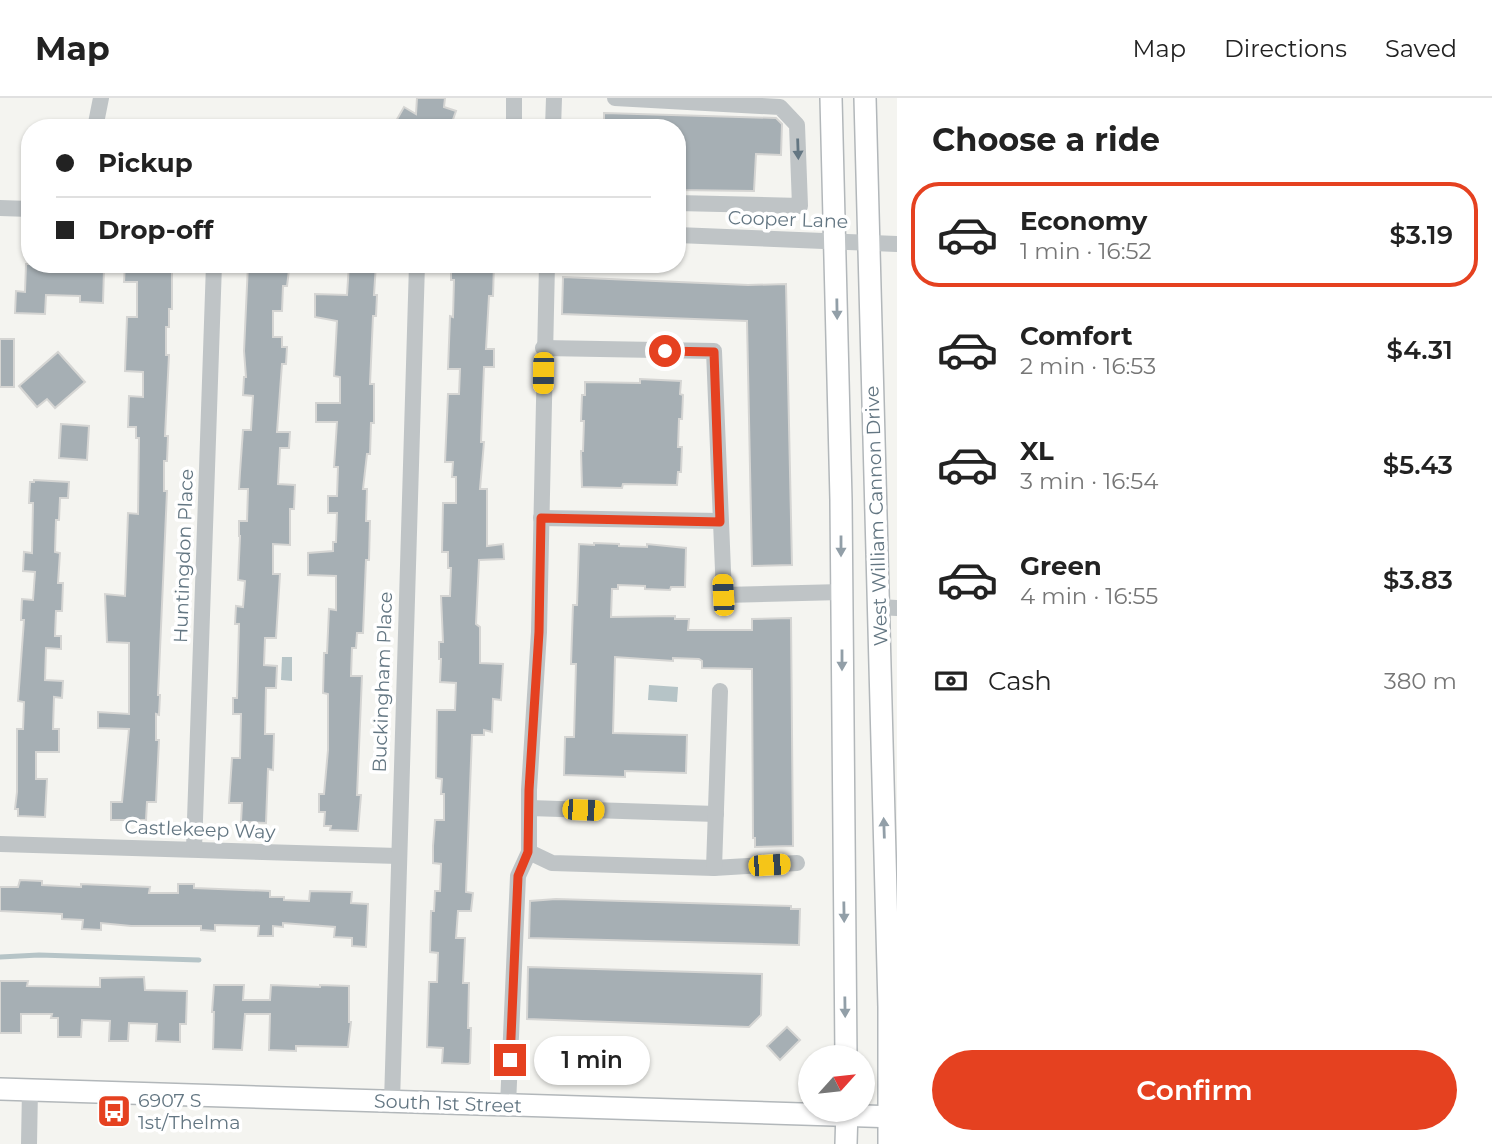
<!DOCTYPE html>
<meta charset="utf-8">
<style>
:root{--surface:#fff;--page:#f2f2f2;--text:#222;--muted:#767676;--line:#e0e0e0;--accent:#e54120}
body{margin:0;font-family:Montserrat,sans-serif;background:var(--page);color:var(--text);height:100vh;display:flex;flex-direction:column;font-size:26px;white-space:nowrap}
*{box-sizing:border-box;margin:0}
p{font-size:23px;color:var(--muted)}
.icon{flex:none;width:38px;height:38px;fill:none;stroke:currentColor;stroke-width:2;stroke-linecap:round;stroke-linejoin:round}
.map{position:relative;flex:1;overflow:hidden}
.panel{display:flex;flex-direction:column;background:var(--surface);width:595px}
.panel>*{flex:none}
.banner{position:absolute;left:21px;top:21px;width:665px;height:154px;border-radius:28px;box-shadow:0 2px 5px #0004;display:grid;align-content:center;height:154px;padding:0 35px;background:var(--surface)}
.needle{width:46px;rotate:63deg}
.controls{position:absolute;left:798px;top:947px;display:grid;gap:14px}
.controls a{display:grid;place-items:center;width:77px;height:77px;border-radius:50%;background:var(--surface);box-shadow:0 2px 5px #0004;font-size:35px}
.end{position:absolute;width:32px;height:32px;margin:-16px;border:9px solid #e54120;background:#fff;box-shadow:0 0 0 4px #fff}
.from{border-radius:50%}
.bubble{position:absolute;height:49px;border-radius:24px;background:var(--surface);box-shadow:0 2px 5px #0004;font-size:23px;font-weight:600;line-height:49px;text-align:center}
.car{position:absolute;width:21px;height:42px;margin:-21px -10px;border-radius:9px;box-shadow:0 0 5px 2px #0007;background:linear-gradient(#f5c518 24%,#345 0 40%,#f5c518 0 76%,#345 0 86%,#f5c518 0)}
.banner b{display:flex;align-items:center;gap:24px;height:66px;font-size:26px}
.banner b+b{border-top:2px solid var(--line)}
.banner i{width:18px;height:18px;background:var(--text)}
ul{padding:0;list-style:none}
li{display:flex;align-items:center;gap:21px;height:105px;margin:0 14px 10px;padding:0 21px;border:4px solid transparent;border-radius:28px}
li div{flex:1}
li b{display:block;font-size:26px}
li em{font-style:normal;font-weight:600}
li.selected{border-color:var(--accent)}
li>.icon{width:63px;height:63px;stroke-width:1.5}
h2{padding:0 35px;font-size:32px;line-height:84px}
.pay{display:flex;align-items:center;gap:18px;height:77px;padding:0 35px;font-size:26px}
.pay p{margin-inline-start:auto}
.button{display:flex;gap:14px;margin-top:auto;padding:14px 35px}
.button a{flex:1;height:80px;border-radius:42px;background:var(--accent);color:#fff;font-size:28px;font-weight:600;line-height:80px;text-align:center}
header{display:flex;align-items:center;gap:42px;box-sizing:border-box;height:98px;padding:0 35px;background:var(--surface);border-bottom:2px solid var(--line)}
header strong{font-size:33px}
nav{display:flex;gap:38px;margin-inline-start:auto;font-size:24px}
main{display:flex;flex:1;min-height:0}
.map>svg:first-child{display:block}
.water{fill:#b6c4c7}
.lines{fill:none;stroke-linecap:round;stroke-linejoin:round}
.stream{stroke:#b6c4c7;stroke-width:5}
.building{fill:#a6afb4;stroke:#d5d5d3;stroke-width:2}
.major-casing{stroke:#b2b7ba;stroke-width:24}
.minor{stroke:#bfc4c6;stroke-width:16}
.major{stroke:#fff;stroke-width:21}
.oneway{fill:#637682}
.oneway2{fill:#929fa8}
.route{stroke:#e54120;stroke-width:9}
.labels{text-anchor:middle;stroke-width:7;stroke-linejoin:round;paint-order:stroke}
.street-label{font-size:19px;fill:#637682;stroke:#fff}
.poi-label{font-size:19px;fill:#637682;stroke:#fff;text-anchor:start}
</style>
<header>
<strong>Map</strong>
<nav><a>Map</a><a>Directions</a><a>Saved</a></nav>
</header>
<main>
<div class="map">
<svg width="897" height="1046" viewBox="0 0 897 1046">
<rect width="100%" height="100%" fill="#f4f4f0"/>
<g class="water">
<polygon points="282,559 292,559 292,583 281,582"/>
<polygon points="649,587 678,589 677,604 648,602"/>
</g>
<g class="lines">
<polyline class="stream" points="0,859 39,857 199,862"/>
</g>
<g class="building">
<polygon points="417,0 445,0 444,9 456,13 450,30 392,30 404,9 416,16"/>
<polygon points="604,15 776,20 782,26 781,57 756,56 754,93 677,92 677,30 604,30"/>
<polygon points="26,166 95,166 95,171 104,171 103,205 80,204 80,198 46,197 45,216 15,215 16,193 25,194"/>
<polygon points="125,166 172,166 172,211 169,211 169,229 166,229 166,257 169,257 165,338 168,338 167,363 164,363 164,393 167,393 158,597 160,597 159,617 156,616 156,642 159,642 156,704 147,704 146,722 111,722 111,704 122,704 129,631 98,630 98,614 129,616 129,545 107,544 105,496 125,498 128,415 138,416 139,340 136,340 136,329 128,329 129,298 143,299 143,274 125,273 127,219 137,219 137,184 124,184"/>
<polygon points="248,166 282,166 282,171 289,172 287,188 283,188 282,213 273,213 273,239 282,239 282,249 287,249 286,266 282,266 277,334 290,334 289,350 280,350 278,386 295,387 294,411 290,411 290,447 273,446 273,476 280,476 276,540 265,540 264,567 277,568 276,590 266,590 265,636 274,636 273,672 268,671 266,725 241,724 242,705 229,705 232,660 240,660 241,616 233,616 233,600 237,600 239,526 235,526 236,508 243,509 245,483 238,482 240,438 239,438 239,423 247,423 248,391 239,391 240,374 243,332 251,332 253,298 243,297 244,279 246,279 244,253"/>
<polygon points="349,166 376,166 374,197 377,197 376,218 373,218 370,286 374,286 374,325 371,325 370,356 367,356 363,391 367,391 366,423 370,423 369,462 366,462 363,535 357,535 356,550 352,550 351,578 362,578 357,697 361,697 358,733 330,732 331,728 324,728 325,714 319,714 319,696 324,696 328,652 328,596 323,595 324,555 327,555 329,511 336,512 336,478 308,477 308,455 333,453 333,444 336,444 337,415 328,415 328,398 337,398 338,369 334,369 337,324 316,324 316,305 340,305 340,279 334,278 337,223 315,219 315,196 347,197"/>
<polygon points="451,166 494,166 493,198 489,198 486,251 494,251 494,269 484,269 481,344 484,344 480,391 487,391 487,448 503,446 504,461 479,462 476,526 480,529 480,565 503,566 501,602 493,601 492,634 484,632 484,637 472,637 466,794 473,795 471,813 458,813 456,840 465,840 463,885 469,885 468,930 471,930 470,965 468,966 442,965 443,950 427,949 429,884 437,884 438,855 430,854 431,813 434,813 435,793 440,793 441,766 433,765 433,748 435,722 444,722 444,696 441,696 442,681 436,680 437,612 455,612 456,585 440,584 441,561 439,561 439,544 443,544 441,498 450,498 451,470 448,470 448,454 442,454 443,405 456,405 456,379 452,379 453,364 445,364 448,296 459,296 460,271 448,271 450,218 453,219 454,182 451,182"/>
<polygon points="563,179 748,187 786,186 792,467 752,468 747,223 562,216"/>
<rect x="0" y="241" width="14" height="48"/>
<polygon points="58,254 85,284 55,310 47,301 37,309 19,288"/>
<polygon points="640,281 681,283 680,296 683,297 682,321 679,321 678,349 682,349 681,374 678,374 677,387 623,386 622,390 582,389 581,353 583,353 584,323 581,323 582,297 585,297 585,284 640,285"/>
<polygon points="61,326 89,328 87,362 59,360"/>
<polygon points="34,382 69,384 68,400 60,400 59,422 56,422 55,454 60,455 58,485 63,485 62,513 56,513 55,538 61,538 61,551 46,550 45,582 63,583 62,600 54,599 53,631 59,631 59,654 36,654 36,681 47,681 45,719 18,718 18,711 15,711 17,694 17,631 23,631 24,604 18,603 24,522 21,522 22,501 33,502 35,474 23,473 24,454 32,455 33,405 29,405 30,384 34,384"/>
<polygon points="594,445 619,446 619,448 647,449 647,446 686,450 685,489 671,489 670,492 645,491 645,488 618,487 618,491 612,491 611,519 675,518 675,521 689,521 688,532 752,532 752,521 791,520 793,748 755,749 755,740 753,740 752,571 702,570 702,563 699,561 673,560 673,563 615,559 613,635 687,637 686,675 625,673 625,679 564,677 565,639 574,639 576,566 571,566 573,507 577,507 579,446 594,447"/>
<polygon points="20,782 42,783 42,787 81,789 81,786 150,789 149,795 178,795 178,786 194,786 194,790 270,793 270,799 284,799 284,802 309,803 310,793 352,794 351,805 368,806 366,849 352,848 352,840 334,839 335,829 283,825 283,829 273,828 273,838 258,838 259,828 215,827 215,833 201,832 201,828 131,828 101,825 101,832 82,831 83,822 62,821 62,816 0,813 0,789 18,789"/>
<polygon points="556,801 791,808 791,811 800,811 799,847 529,840 530,803"/>
<polygon points="528,869 762,876 761,917 749,929 527,921"/>
<polygon points="144,879 145,892 187,893 186,926 180,926 180,944 156,943 157,926 129,925 128,943 109,943 110,923 82,922 81,939 58,939 58,920 51,920 52,916 21,916 21,935 0,935 0,883 28,883 27,888 100,889 100,880"/>
<polygon points="214,887 244,887 243,902 270,902 271,887 320,889 320,887 349,888 349,924 351,924 348,949 296,948 296,953 269,952 270,916 245,916 242,952 213,951 214,914 212,914"/>
<polygon points="787,929 800,942 780,962 767,948"/>
</g>
<g class="lines">
<g class="major-casing">
<g id="major">
<polyline points="831,0 841,402 846,959"/>
<polyline points="865,0 889,909 889,1046"/>
<polyline points="0,991 897,1019"/>
<polyline points="846,1046 847,1012"/>
</g>
</g>
<g class="minor">
<polyline points="514,0 514,30"/>
<polyline points="615,0 780,9 797,27 800,108 677,105"/>
<polyline points="95,30 101,0"/>
<polyline points="553,30 554,0"/>
<polyline points="0,110 30,111"/>
<polyline points="677,137 897,146"/>
<polyline points="543,250 714,253 724,497 842,494"/>
<polyline points="541,420 720,423"/>
<polyline points="879,509 897,510"/>
<polyline points="529,710 716,716"/>
<polyline points="0,746 398,758"/>
<polyline points="194,751 214,166"/>
<polyline points="529,754 552,765 714,770 797,765"/>
<polyline points="714,770 720,593"/>
<polyline points="392,1004 417,166"/>
<polyline points="508,1007 518,778 529,754 529,692 539,534 547,166"/>
<polyline points="29,1046 30,991"/>
</g>
<use href="#major" class="major"/>
</g>
<defs><path id="oneway-solid" d="M-6-.8H1V-3.2L6.5 0L1 3.2V.8H-6Z" transform="scale(1.75)"/></defs>
<use class="oneway" href="#oneway-solid" transform="translate(798 51) rotate(88)"/>
<g class="oneway2">
<use href="#oneway-solid" transform="translate(837 211) rotate(89)"/>
<use href="#oneway-solid" transform="translate(841 448) rotate(90)"/>
<use href="#oneway-solid" transform="translate(842 562) rotate(90)"/>
<use href="#oneway-solid" transform="translate(884 730) rotate(-92)"/>
<use href="#oneway-solid" transform="translate(844 814) rotate(89)"/>
<use href="#oneway-solid" transform="translate(845 909) rotate(89)"/>
</g>
<g class="lines">
<polyline class="route" points="510,962 518,778 528,754 529,692 539,534 541,420 720,424 714,254 665,253"/>
</g>
<defs>
<g id="bus-square" transform="scale(1.75)"><rect x="-9" y="-9" width="18" height="18" rx="4" fill="#e54120" stroke="#fff"/><path d="M-5-6H5V4H4V6H2V4H-2V6H-4V4H-5ZM-3.5-4V0h7V-4ZM-3.5 1.2v1.5H-2V1.2ZM2 1.2v1.5H3.5V1.2Z" fill="#fff"/></g>
</defs>
<g fill-rule="evenodd">
<use href="#bus-square" x="114" y="1013"/>
</g>
<g class="labels">
<g class="street-label">
<text transform="translate(788 121) rotate(2)" y="7">Cooper Lane</text>
<text transform="translate(876 418) rotate(-92)" y="7">West William Cannon Drive</text>
<text transform="translate(183 458) rotate(-88)" y="7">Huntingdon Place</text>
<text transform="translate(382 584) rotate(-88)" y="7">Buckingham Place</text>
<text transform="translate(200 731) rotate(2)" y="7">Castlekeep Way</text>
<text transform="translate(448 1005) rotate(2)" y="7">South 1st Street</text>
</g>
<g class="poi-label">
<text x="138" y="1009">6907 S<tspan x="138" dy="22">1st/Thelma</tspan></text>
</g>
</g>
</svg>
<div class="controls">
<a><svg class="needle" viewBox="-14 -14 28 28"><path d="M0-13l5 13h-10z" fill="#e53935"/><path d="M0 13l5-13h-10z" fill="#767676"/></svg></a>
</div>
<i class="end from" style="left:665px;top:253px"></i>
<i class="end" style="left:510px;top:962px"></i>
<div class="bubble" style="left:534px;top:938px;width:116px">1 min</div>
<i class="car" style="left:543px;top:275px;rotate:181deg"></i>
<i class="car" style="left:723px;top:497px;rotate:357deg"></i>
<i class="car" style="left:583px;top:712px;rotate:92deg"></i>
<i class="car" style="left:769px;top:767px;rotate:86deg"></i>
<div class="banner">
<b><i class="from"></i>Pickup</b>
<b><i></i>Drop-off</b>
</div>
</div>
<section class="panel">
<h2>Choose a ride</h2>
<ul>
<li class="selected"><svg class="icon" aria-label="car" viewBox="0 0 24 24"><path d="M5 17H2v-5l4-1 3-4h7l3 4 3 1v5h-3M9 17h6M6 11h13"/><circle cx="7" cy="17" r="2"/><circle cx="17" cy="17" r="2"/></svg><div><b>Economy</b><p>1 min · 16:52</p></div><em>$3.19</em></li>
<li><svg class="icon" aria-label="car" viewBox="0 0 24 24"><path d="M5 17H2v-5l4-1 3-4h7l3 4 3 1v5h-3M9 17h6M6 11h13"/><circle cx="7" cy="17" r="2"/><circle cx="17" cy="17" r="2"/></svg><div><b>Comfort</b><p>2 min · 16:53</p></div><em>$4.31</em></li>
<li><svg class="icon" aria-label="car" viewBox="0 0 24 24"><path d="M5 17H2v-5l4-1 3-4h7l3 4 3 1v5h-3M9 17h6M6 11h13"/><circle cx="7" cy="17" r="2"/><circle cx="17" cy="17" r="2"/></svg><div><b>XL</b><p>3 min · 16:54</p></div><em>$5.43</em></li>
<li><svg class="icon" aria-label="car" viewBox="0 0 24 24"><path d="M5 17H2v-5l4-1 3-4h7l3 4 3 1v5h-3M9 17h6M6 11h13"/><circle cx="7" cy="17" r="2"/><circle cx="17" cy="17" r="2"/></svg><div><b>Green</b><p>4 min · 16:55</p></div><em>$3.83</em></li>
</ul>
<div class="pay"><svg class="icon" aria-label="cash" viewBox="0 0 24 24"><path d="M3 7h18v10H3z"/><circle cx="12" cy="12" r="2"/></svg>Cash<p>380 m</p></div>
<div class="button"><a>Confirm</a></div>
</section>
</main>
